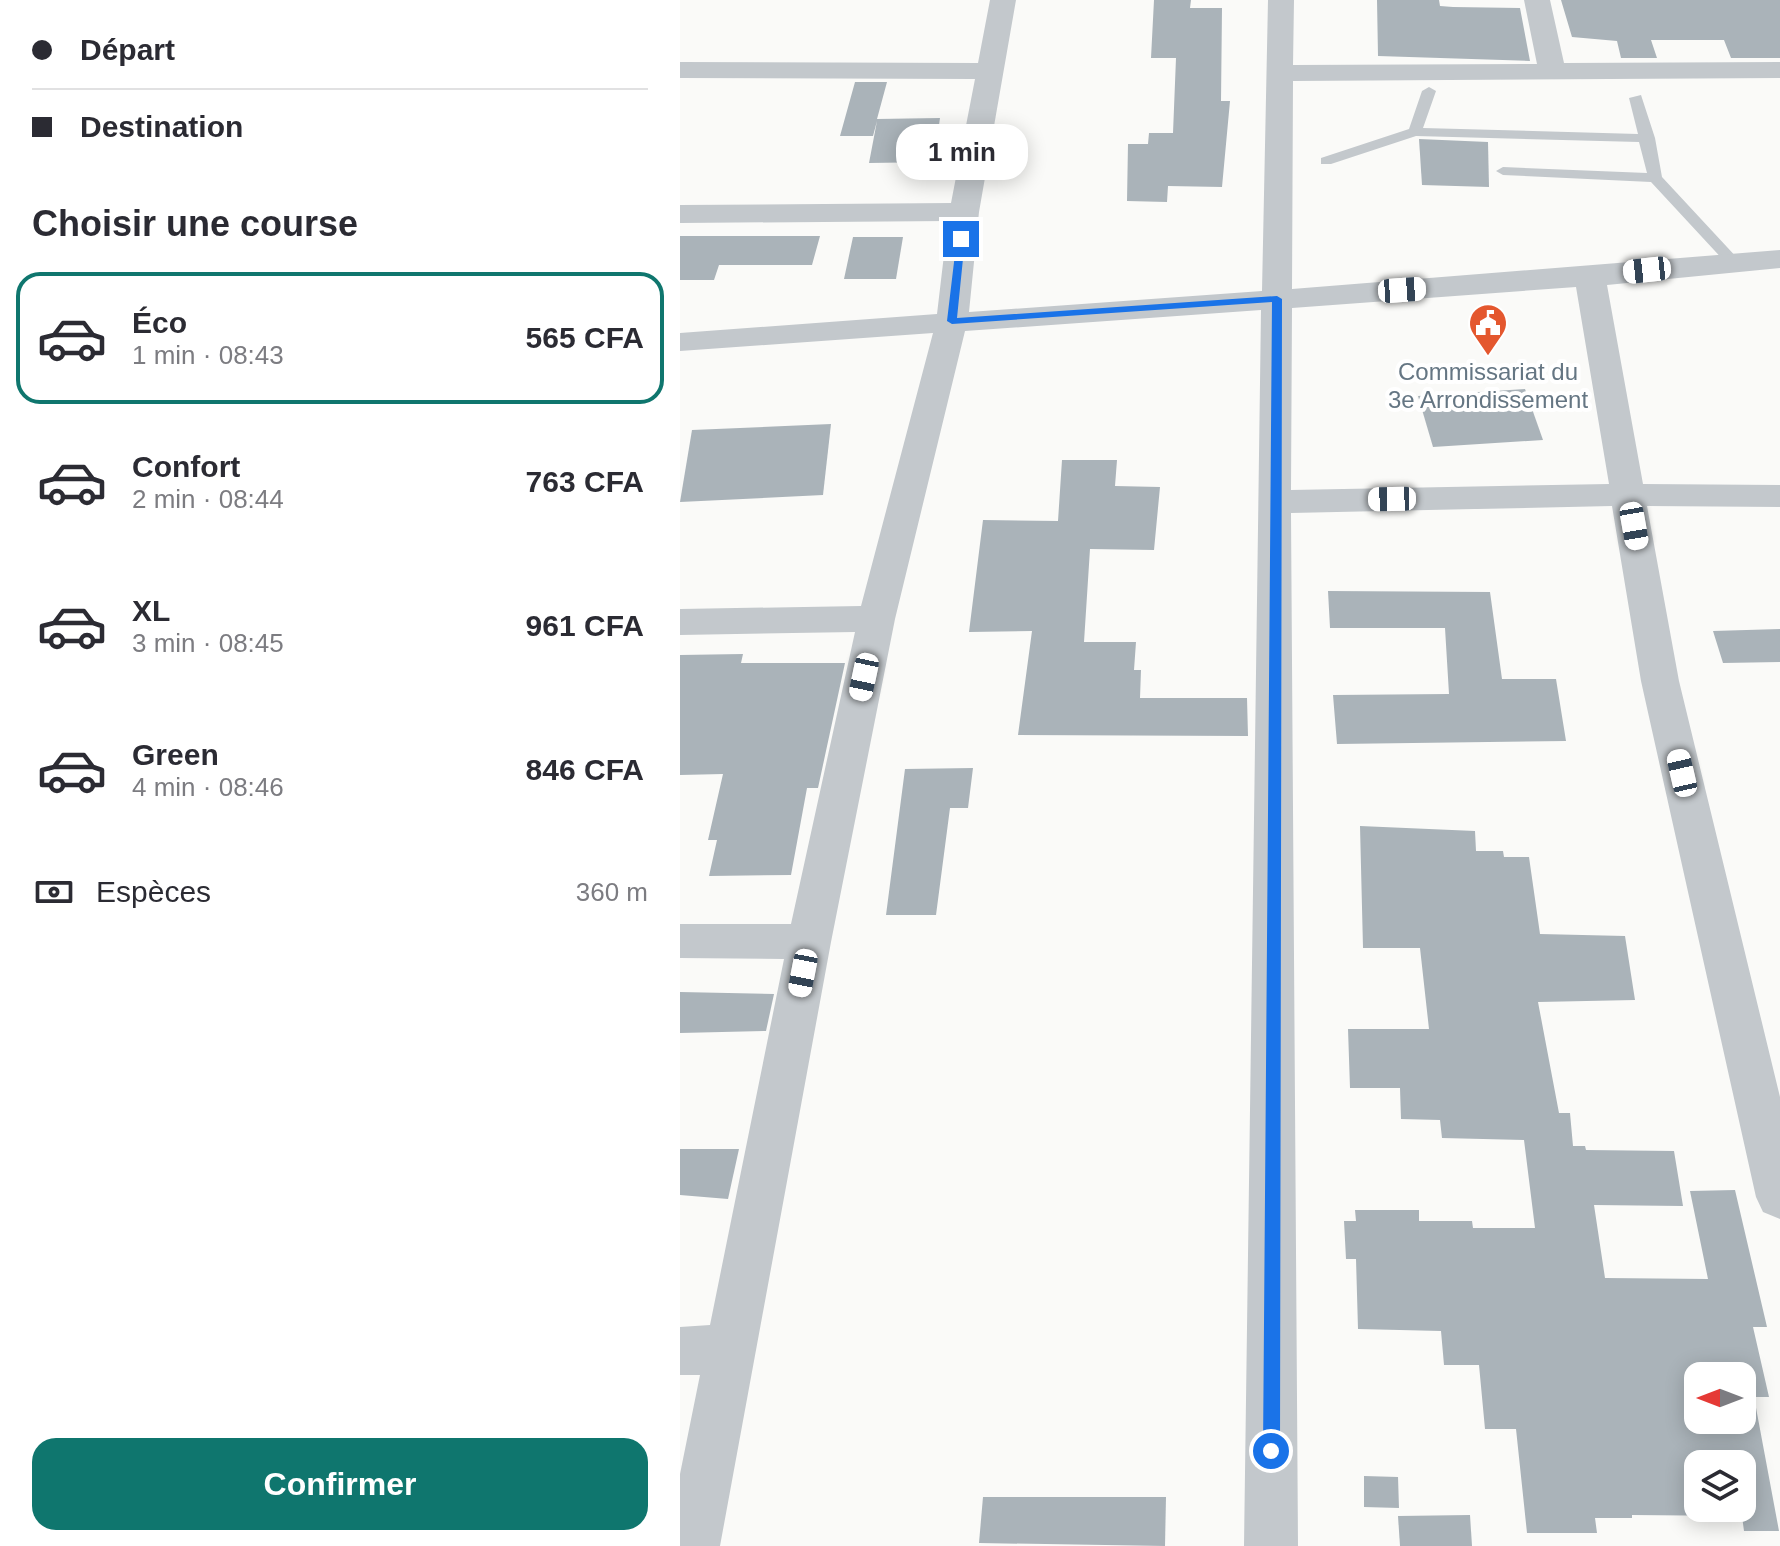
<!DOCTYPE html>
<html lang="fr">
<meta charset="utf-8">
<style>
:root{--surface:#fff;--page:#f7f7f7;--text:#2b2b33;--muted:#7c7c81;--line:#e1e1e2;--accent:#0f766e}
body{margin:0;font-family:Arial,sans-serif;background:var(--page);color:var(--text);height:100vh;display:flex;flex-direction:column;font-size:30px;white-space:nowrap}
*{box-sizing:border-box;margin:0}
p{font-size:26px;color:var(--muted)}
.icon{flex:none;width:44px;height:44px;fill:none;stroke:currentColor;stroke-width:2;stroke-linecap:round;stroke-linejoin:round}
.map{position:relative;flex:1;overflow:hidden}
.sheet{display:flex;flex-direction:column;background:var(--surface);width:680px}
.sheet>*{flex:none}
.banner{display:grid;align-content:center;height:176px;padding:0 32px;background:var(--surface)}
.needle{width:52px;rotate:270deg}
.controls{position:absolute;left:1004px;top:1362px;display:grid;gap:16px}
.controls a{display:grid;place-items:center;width:72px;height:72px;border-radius:16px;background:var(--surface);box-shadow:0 4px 20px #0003;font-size:40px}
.end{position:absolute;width:36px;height:36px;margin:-18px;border:10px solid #1a73e8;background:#fff;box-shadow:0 0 0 4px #fff}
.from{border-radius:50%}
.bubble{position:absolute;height:56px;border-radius:24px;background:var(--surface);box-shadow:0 4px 20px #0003;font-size:26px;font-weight:700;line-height:56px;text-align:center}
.car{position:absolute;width:24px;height:48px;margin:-24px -12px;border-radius:10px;box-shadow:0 0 6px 2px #0007;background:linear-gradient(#fff 24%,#345 0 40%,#fff 0 76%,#345 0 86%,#fff 0)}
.banner b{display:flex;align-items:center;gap:28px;height:76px;font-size:30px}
.banner b+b{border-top:2px solid var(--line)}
.banner i{width:20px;height:20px;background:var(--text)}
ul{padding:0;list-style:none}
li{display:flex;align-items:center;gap:24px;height:132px;margin:0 16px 12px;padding:0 16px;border:4px solid transparent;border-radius:24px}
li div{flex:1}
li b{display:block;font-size:30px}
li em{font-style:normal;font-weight:700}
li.selected{border-color:var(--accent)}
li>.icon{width:72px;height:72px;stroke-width:1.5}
h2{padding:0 32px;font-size:36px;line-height:96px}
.pay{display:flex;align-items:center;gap:20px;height:88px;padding:0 32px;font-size:30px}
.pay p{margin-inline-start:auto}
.action{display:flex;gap:16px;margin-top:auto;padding:16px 32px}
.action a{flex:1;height:92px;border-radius:24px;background:var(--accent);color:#fff;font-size:32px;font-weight:700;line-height:92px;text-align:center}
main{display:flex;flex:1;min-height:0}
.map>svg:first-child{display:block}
.building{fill:#aab3b9;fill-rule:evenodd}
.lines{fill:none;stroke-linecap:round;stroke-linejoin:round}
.lane{fill:#c3c8cc;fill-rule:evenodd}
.street{fill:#c3c8cc;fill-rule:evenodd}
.route{fill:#1a73e8}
.labels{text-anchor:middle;stroke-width:8;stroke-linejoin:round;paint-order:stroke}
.far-poi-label{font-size:24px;fill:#657683;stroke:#fff}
</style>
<main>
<section class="sheet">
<div class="banner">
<b><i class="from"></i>Départ</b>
<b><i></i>Destination</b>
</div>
<h2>Choisir une course</h2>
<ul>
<li class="selected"><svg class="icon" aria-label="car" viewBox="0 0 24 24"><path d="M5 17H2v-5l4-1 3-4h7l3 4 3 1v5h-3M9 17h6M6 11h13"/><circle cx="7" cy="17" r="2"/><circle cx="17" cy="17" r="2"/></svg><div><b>Éco</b><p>1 min · 08:43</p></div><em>565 CFA</em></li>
<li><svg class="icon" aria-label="car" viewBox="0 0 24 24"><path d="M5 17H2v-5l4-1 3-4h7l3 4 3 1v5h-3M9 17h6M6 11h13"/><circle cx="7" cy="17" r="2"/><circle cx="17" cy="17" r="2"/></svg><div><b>Confort</b><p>2 min · 08:44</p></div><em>763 CFA</em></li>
<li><svg class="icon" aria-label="car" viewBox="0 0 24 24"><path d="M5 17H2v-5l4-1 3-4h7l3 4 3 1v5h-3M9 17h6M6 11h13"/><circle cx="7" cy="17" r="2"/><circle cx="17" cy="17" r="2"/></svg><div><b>XL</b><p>3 min · 08:45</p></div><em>961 CFA</em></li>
<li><svg class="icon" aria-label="car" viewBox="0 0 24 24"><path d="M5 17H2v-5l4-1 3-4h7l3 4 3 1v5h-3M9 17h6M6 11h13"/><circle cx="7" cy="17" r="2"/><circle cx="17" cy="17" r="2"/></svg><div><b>Green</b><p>4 min · 08:46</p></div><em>846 CFA</em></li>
</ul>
<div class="pay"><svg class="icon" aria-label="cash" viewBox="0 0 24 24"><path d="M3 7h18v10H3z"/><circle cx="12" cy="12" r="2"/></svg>Espèces<p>360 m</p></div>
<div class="action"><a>Confirmer</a></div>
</section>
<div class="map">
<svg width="1100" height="1546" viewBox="0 0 1100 1546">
<rect width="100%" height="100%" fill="#fafaf8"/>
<g class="building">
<polygon points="474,0 511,0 510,8 542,8 541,101 550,101 542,187 488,186 487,202 447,201 448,144 468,144 469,133 493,133 496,58 471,58"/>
<polygon points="697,0 759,0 760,6 773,7 840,8 850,61 698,56"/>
<polygon points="881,0 1100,0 1100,58 1051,58 1044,40 971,40 977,58 941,58 937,41 892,37"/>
<polygon points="175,82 207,82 197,119 260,118 254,162 189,163 197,121 193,136 160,136"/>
<polygon points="739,139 808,142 809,187 742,185"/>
<polygon points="0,236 140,236 132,265 39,265 34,280 0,280"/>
<polygon points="173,237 223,237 216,279 164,279"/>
<polygon points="845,389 863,440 753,447 738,396"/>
<polygon points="151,424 143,495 0,502 12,430"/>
<polygon points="382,460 437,460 435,486 480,487 474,550 410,549 404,642 456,642 454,670 461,670 460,698 567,698 568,736 338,735 352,631 289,632 303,520 378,521"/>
<polygon points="648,591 810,592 822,679 876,679 886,741 657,744 653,695 769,694 765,628 650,628"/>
<polygon points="1100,629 1100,662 1043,663 1033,631"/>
<polygon points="63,654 61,663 165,663 138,788 127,788 111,875 29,876 37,840 28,840 43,774 0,775 0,655"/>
<polygon points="293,768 288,808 270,808 256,915 206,915 225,769"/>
<path d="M 680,826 L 795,831 L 796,851 L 823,851 L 824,857 L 849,857 L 860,934 L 945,936 L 955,1000 L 858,1002 L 879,1113 L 890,1113 L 893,1146 L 905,1146 L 906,1150 L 994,1151 L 1003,1206 L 914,1205 L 925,1278 L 1028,1279 L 1010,1191 L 1055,1190 L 1087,1327 L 1073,1327 L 1089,1397 L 1074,1397 L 1099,1531 L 1064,1531 L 1062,1516 L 952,1515 L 952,1518 L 915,1518 L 917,1533 L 847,1533 L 836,1429 L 805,1429 L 799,1365 L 764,1365 L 761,1331 L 678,1329 L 676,1259 L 666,1259 L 664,1221 L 676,1221 L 675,1210 L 739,1210 L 739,1221 L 792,1221 L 793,1228 L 855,1228 L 844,1140 L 762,1138 L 760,1120 L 721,1119 L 720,1088 L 670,1088 L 668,1029 L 749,1029 L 740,948 L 683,948 ZM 1018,1376 L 1062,1376 L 1062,1420 L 1018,1420 ZM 1018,1464 L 1062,1464 L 1062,1508 L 1018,1508 Z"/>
<polygon points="0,992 94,994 86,1031 0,1033"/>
<polygon points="0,1149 59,1149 48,1199 0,1195"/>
<polygon points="684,1476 718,1477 719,1508 684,1507"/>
<polygon points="303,1497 486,1497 485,1546 299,1543"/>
<polygon points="790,1515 792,1546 720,1546 718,1516"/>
</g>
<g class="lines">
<polygon class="lane" points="749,87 756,91 743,128 958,134 949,98 961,95 975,138 982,177 1060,261 1052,266 1047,264 971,182 823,175 816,171 823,167 967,173 959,142 736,136 651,164 641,164 641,158 729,129 742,91"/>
<path class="street" d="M 310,0 L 336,0 L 299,212 L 289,312 L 582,291 L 588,0 L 614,0 L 613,65 L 857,64 L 844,0 L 870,0 L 884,63 L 1100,62 L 1100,78 L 613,81 L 612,289 L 1100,250 L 1100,268 L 927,285 L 963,484 L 1100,485 L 1100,507 L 967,506 L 999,681 L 1100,1097 L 1100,1219 L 1083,1212 L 1076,1197 L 961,681 L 932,506 L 611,513 L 618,1546 L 564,1546 L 581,310 L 285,331 L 215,619 L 151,942 L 40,1546 L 0,1546 L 0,1474 L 20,1375 L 0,1375 L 0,1327 L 30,1325 L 104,959 L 0,958 L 0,924 L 111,924 L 175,632 L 0,635 L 0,609 L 181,606 L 253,333 L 0,351 L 0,333 L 257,314 L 268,221 L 0,223 L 0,205 L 271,203 L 295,79 L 0,78 L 0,62 L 298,63 ZM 896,287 L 929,484 L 611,490 L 612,308 Z"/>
</g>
<polygon class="route" points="277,237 285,239 277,318 597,296 602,299 600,1451 591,1460 583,1451 592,302 272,324 267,321"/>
<defs>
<g id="civic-pin" transform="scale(2)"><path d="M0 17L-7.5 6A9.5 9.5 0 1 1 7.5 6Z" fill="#e4572e" stroke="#fff"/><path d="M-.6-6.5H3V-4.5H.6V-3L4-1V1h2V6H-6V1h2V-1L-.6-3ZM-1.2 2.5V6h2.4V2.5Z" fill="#fff"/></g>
</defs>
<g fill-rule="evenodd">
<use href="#civic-pin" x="808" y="323"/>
</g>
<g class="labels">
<g class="far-poi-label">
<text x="808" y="380">Commissariat du<tspan x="808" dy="28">3e Arrondissement</tspan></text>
</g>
</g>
</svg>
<div class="controls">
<a><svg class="needle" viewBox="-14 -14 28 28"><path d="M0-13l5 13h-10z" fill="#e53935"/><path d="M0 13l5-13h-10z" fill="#7c7c81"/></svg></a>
<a><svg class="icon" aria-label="layers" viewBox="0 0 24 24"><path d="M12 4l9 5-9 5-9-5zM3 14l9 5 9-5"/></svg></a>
</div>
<i class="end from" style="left:591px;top:1451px"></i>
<i class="end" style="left:281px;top:239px"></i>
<div class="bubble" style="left:216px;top:124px;width:132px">1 min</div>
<i class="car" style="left:967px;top:270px;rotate:264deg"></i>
<i class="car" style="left:722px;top:290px;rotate:86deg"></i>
<i class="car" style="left:712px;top:499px;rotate:269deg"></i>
<i class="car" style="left:954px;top:526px;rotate:170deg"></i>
<i class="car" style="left:184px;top:677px;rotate:192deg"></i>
<i class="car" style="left:1002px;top:773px;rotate:347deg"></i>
<i class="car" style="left:123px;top:973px;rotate:191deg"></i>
</div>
</main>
